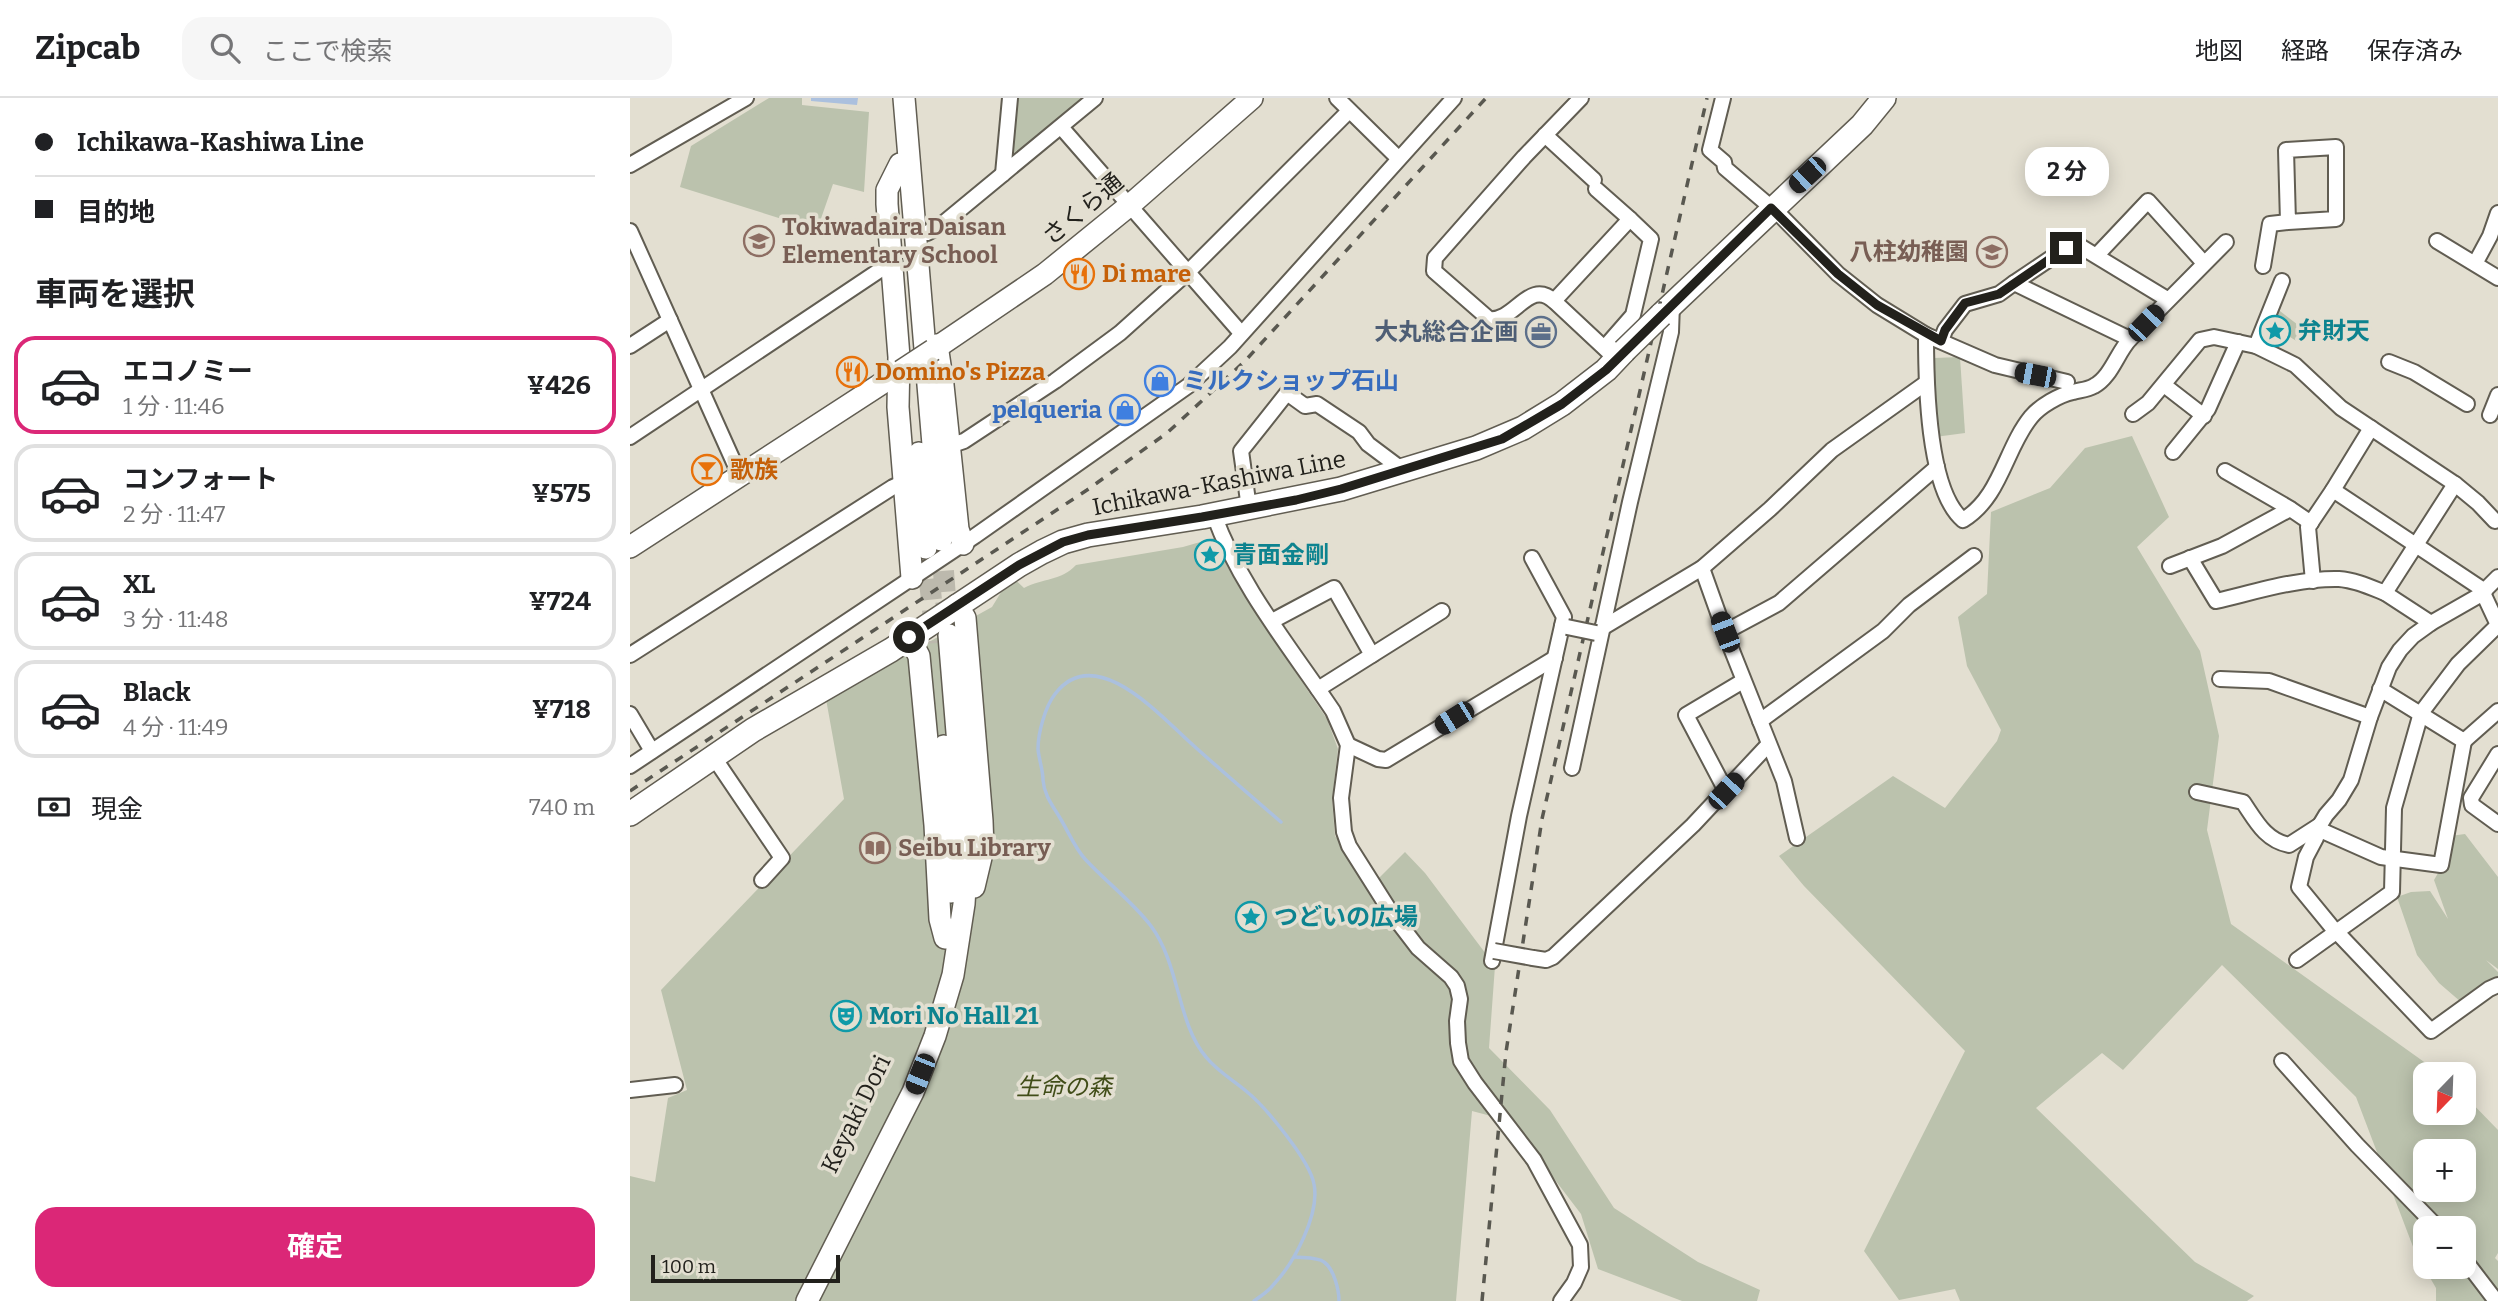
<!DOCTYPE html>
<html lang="ja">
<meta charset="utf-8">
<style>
:root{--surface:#fff;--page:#f6f6f6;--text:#202124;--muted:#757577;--line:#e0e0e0;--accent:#db2777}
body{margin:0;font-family:Bitter,"Noto Sans JP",serif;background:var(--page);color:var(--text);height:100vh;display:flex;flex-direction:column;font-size:26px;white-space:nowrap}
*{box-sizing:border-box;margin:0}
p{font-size:23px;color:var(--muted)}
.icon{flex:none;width:38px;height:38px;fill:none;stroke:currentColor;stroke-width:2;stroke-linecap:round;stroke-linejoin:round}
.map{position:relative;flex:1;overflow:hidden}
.panel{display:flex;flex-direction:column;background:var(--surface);width:630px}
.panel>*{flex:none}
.guide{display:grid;align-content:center;height:154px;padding:0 35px;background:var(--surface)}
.needle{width:46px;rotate:203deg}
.buttons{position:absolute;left:1783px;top:964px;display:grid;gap:14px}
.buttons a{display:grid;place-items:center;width:63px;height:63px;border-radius:14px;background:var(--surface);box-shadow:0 4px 18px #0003;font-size:35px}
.scale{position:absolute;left:21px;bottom:18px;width:189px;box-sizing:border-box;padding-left:7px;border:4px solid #22211c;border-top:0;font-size:19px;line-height:24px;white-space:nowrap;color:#22211c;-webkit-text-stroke:5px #e3dfd1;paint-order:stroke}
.end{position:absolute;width:32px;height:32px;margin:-16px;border:9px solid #22211c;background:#fff;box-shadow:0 0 0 4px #fff}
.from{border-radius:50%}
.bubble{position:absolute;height:49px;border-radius:21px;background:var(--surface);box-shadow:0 4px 18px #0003;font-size:23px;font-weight:700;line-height:49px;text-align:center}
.car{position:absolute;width:21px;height:42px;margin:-21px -10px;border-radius:9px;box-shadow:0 0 5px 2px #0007;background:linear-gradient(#222 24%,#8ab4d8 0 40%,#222 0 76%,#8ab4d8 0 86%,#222 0)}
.guide b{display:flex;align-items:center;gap:24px;height:66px;font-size:26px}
.guide b+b{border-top:2px solid var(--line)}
.guide i{width:18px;height:18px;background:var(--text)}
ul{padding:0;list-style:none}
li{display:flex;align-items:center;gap:21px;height:98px;margin:0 14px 10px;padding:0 21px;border:4px solid var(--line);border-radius:21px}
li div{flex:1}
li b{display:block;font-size:26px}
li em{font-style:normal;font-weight:700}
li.selected{border-color:var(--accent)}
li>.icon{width:63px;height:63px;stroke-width:1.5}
h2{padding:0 35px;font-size:32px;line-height:84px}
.pay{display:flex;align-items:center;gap:18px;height:77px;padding:0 35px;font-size:26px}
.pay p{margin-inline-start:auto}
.cta{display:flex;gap:14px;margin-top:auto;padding:14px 35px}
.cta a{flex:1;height:80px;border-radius:21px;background:var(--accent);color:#fff;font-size:28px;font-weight:700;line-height:80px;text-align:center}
header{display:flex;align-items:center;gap:42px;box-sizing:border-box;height:98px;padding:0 35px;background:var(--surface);border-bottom:2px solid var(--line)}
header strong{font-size:33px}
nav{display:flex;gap:38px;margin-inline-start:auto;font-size:24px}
.search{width:490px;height:63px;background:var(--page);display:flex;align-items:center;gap:18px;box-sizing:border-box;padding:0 24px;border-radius:21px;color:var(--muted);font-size:26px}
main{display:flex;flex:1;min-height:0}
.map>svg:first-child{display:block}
.green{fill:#bbc2ad;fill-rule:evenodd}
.water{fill:#abc0de}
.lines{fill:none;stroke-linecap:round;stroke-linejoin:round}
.stream{stroke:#abc0de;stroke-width:3.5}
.secondary-tunnel{stroke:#bcb9ad;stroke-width:21;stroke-dasharray:21 10;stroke-linecap:butt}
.street-casing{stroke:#615d52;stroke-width:18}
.secondary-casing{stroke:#615d52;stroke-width:24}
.primary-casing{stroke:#615d52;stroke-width:26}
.street{stroke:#fff;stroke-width:14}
.secondary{stroke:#fff;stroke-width:21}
.primary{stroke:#fff;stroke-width:23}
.rail{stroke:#595850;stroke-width:3.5;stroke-dasharray:9 9;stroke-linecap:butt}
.street-bridge-casing{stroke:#615d52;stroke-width:18;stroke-linecap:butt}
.secondary-bridge-casing{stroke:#615d52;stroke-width:24;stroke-linecap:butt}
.primary-bridge-casing{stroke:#615d52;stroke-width:26;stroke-linecap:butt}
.street-bridge{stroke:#fff;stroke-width:14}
.secondary-bridge{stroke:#fff;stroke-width:21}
.primary-bridge{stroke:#fff;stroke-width:23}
.route{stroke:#22211c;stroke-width:9}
.labels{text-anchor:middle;stroke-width:7;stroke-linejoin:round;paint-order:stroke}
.street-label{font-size:24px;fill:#22211c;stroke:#e3dfd1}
.education-label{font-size:24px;font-weight:bold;fill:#785e54;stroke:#e3dfd1;text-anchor:start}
.food-label{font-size:24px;font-weight:bold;fill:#c56008;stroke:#e3dfd1;text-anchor:start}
.culture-label{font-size:24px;font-weight:bold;fill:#0d838f;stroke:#e3dfd1;text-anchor:start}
.service-label{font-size:24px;font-weight:bold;fill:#4e5e75;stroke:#e3dfd1;text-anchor:end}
.shop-label{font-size:24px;font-weight:bold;fill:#366cbe;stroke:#e3dfd1;text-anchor:start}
.park-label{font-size:24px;font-style:italic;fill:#414d18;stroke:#e3dfd1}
</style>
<header>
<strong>Zipcab</strong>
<div class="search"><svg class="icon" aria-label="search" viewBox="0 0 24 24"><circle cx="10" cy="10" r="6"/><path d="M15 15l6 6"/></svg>ここで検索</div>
<nav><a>地図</a><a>経路</a><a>保存済み</a></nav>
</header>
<main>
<section class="panel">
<div class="guide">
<b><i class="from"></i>Ichikawa-Kashiwa Line</b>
<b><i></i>目的地</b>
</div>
<h2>車両を選択</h2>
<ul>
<li class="selected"><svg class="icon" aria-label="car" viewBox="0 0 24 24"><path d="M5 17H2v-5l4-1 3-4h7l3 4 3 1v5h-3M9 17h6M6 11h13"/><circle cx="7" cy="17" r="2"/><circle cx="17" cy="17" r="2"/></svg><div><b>エコノミー</b><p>1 分 · 11:46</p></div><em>¥426</em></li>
<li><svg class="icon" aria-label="car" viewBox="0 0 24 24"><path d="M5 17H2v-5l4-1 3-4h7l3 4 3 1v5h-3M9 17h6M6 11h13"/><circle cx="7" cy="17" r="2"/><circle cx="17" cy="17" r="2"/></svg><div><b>コンフォート</b><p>2 分 · 11:47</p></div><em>¥575</em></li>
<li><svg class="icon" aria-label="car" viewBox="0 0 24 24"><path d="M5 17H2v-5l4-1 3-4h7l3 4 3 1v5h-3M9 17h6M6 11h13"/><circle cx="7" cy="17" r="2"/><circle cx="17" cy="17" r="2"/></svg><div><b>XL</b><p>3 分 · 11:48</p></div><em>¥724</em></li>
<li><svg class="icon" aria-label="car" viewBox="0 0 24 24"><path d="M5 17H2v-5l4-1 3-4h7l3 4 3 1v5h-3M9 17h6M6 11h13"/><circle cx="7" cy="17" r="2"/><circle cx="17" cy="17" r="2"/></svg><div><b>Black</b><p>4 分 · 11:49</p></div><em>¥718</em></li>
</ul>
<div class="pay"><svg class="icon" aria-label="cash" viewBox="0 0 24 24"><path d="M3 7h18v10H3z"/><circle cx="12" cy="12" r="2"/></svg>現金<p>740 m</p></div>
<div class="cta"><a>確定</a></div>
</section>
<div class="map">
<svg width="1868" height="1203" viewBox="0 0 1868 1203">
<rect width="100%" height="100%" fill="#e3dfd1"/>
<g class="green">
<polygon points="139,0 172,0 172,7 239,14 234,94 203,86 187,132 50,89 61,48"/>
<polygon points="386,0 456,0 385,59 381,53"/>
<polygon points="1646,210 1676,233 1668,244 1652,234 1649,236 1640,233 1642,229 1639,227"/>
<polygon points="1330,259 1335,335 1305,339 1300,277 1304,260"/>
<path d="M 1502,338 L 1539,419 L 1507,449 L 1570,553 L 1589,638 L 1577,732 L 1601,826 L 1811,976 L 1796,976 L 1796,1015 L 1834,1015 L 1834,997 L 1868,1032 L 1868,1155 L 1865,1160 L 1868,1163 L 1868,1203 L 1806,1203 L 1806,1190 L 1785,1154 L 1726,999 L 1592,867 L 1493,972 L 1472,955 L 1406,1010 L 1565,1164 L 1624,1198 L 1617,1203 L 1330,1203 L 1325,1191 L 1269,1202 L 1234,1153 L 1335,953 L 1174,788 L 1149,758 L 1263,678 L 1315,710 L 1367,643 L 1371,632 L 1337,568 L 1328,519 L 1357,496 L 1361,414 L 1420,390 L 1455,350 ZM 1796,1054 L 1834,1054 L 1834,1092 L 1796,1092 ZM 1796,1130 L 1834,1130 L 1834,1169 L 1796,1169 Z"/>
<path d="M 584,440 L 660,566 L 697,621 L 708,651 L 702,702 L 705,738 L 746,783 L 775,754 L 795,775 L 865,868 L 859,950 L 920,1012 L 984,1110 L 1068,1164 L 1130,1192 L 1127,1203 L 1052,1203 L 968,1171 L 951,1116 L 880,1023 L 842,1013 L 826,1203 L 0,1203 L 0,1078 L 25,1084 L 38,1000 L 57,992 L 31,892 L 214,701 L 196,601 L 362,509 L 381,478 L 394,490 C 413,480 431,483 446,467 L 553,449 Z"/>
<polygon points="1835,736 1868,779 1868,871 1856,862 1868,874 1868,878 1856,884 1831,904 1809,885 1787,857 1767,799 1781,794 1800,793 1818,821 1804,782 1814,765 1820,738"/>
</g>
<polygon class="water" points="181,0 228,0 227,7 181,3"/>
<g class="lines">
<g class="stream">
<path d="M 665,1159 C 673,1160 688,1159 694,1164 C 704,1171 709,1192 709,1203"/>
<path d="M 624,1203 C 631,1198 639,1193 644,1186 C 664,1165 690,1116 684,1086 C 680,1063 635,1008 616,993 C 603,982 587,973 576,959 C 547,925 550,867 521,828 C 502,803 476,784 455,761 C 445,750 438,733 430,720 C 423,708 414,697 413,682 C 413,672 409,662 408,651 C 408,635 415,609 425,596 C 466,542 533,621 564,648 C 593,674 622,699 651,724"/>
</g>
<g class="secondary-tunnel">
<polyline points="311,442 318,531"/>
<polyline points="296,450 306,545"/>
</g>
<g class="street-casing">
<g id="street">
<polyline points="380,0 373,76 465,0"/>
<polyline points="707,0 768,60"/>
<path d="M 1093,0 L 1080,52 L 1094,64 L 1095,70 L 1150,117 L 1208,176 L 1247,207 L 1296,237 C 1296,281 1297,392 1333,422 C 1371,399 1375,351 1401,319 C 1410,308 1429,297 1443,294 C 1450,292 1457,292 1464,288 C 1481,279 1487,255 1500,241"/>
<polyline points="431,29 611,235"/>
<polyline points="915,37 964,82"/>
<polyline points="0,67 116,0"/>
<polyline points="966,91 1000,121 924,203 986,261"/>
<polyline points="0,133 110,378"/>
<polyline points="297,135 310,128 373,76"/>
<polyline points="1807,143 1868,180"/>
<polyline points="1467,157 1518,103 1573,164"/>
<polyline points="1846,164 1860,138 1868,115"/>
<polyline points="1633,168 1640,126 1658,124 1656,52 1706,49 1706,121 1658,124"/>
<polyline points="1537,201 1448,147 1436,150 1384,185 1500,241 1596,144"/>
<path d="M 924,203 C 899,180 885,224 859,221 L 804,173 L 805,160 L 894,59 L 951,0"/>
<polyline points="1296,237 1365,267 1437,284"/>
<polyline points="1311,243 1315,232 1335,206 1369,196 1384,185"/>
<polyline points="0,248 40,222"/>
<polyline points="1626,248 1652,183"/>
<polyline points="975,249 1003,217 1021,141 1000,121"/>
<polyline points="1759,264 1784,274 1837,306"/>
<polyline points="1534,287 1574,318"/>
<polyline points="1503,316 1518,305 1570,242 1584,239 1626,248 1665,267 1711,310 1825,386 1848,405 1865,423"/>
<polyline points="1860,317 1868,297"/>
<polyline points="0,339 250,172 261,168"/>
<polyline points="319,348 334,343 425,283 490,235 558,174 719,13"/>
<polyline points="1543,354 1578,311 1608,244"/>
<polyline points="1595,373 1659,410 1681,425"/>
<polyline points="1703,392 1855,493"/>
<polyline points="619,410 611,353 657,295 675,308 687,306 729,334 738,346 766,367 768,373"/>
<path d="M 584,417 C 610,489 661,550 703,613 L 718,647 L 711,700 L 714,734 L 719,748 L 762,816 L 788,850 L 821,879 L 827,888 L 830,901 L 827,923 L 828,945 L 831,963 L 845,985 L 904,1062 L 950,1147 L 951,1169 L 944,1185 L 931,1203"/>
<polyline points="902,460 934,519 932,528"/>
<path d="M 1560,460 L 1586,503 C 1625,494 1668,480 1709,481 C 1725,482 1740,489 1755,495 L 1825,386"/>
<polyline points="1540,468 1592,448 1660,411"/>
<polyline points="1072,470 1097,540 1154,683 1167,740"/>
<polyline points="1868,479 1850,497 1801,525 1783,538 1770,552 1759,569 1740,619 1721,682 1709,702 1696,717 1690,727 1686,740 1676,759 1669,789 1701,828 1801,933 1859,891 1868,887"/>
<polyline points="1683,483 1678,429 1703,392 1741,330"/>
<polyline points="1755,495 1801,525"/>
<polyline points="1853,495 1868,527"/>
<polyline points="642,523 704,490 742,557"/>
<polyline points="972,530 1072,470 1140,411 1202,352 1296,285"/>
<polyline points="1095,534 1149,505 1307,369"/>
<polyline points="0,557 263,389 274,384"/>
<polyline points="1590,581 1639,583 1740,619"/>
<polyline points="688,591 812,513"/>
<polyline points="1750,591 1834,643 1868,613"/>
<polyline points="0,616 22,653"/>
<polyline points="1130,623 1253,533 1279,507 1344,458"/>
<polyline points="718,647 748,661 756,662 925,560"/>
<polyline points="1868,656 1841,700 1842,707 1868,726"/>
<polyline points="83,658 152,760 132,782"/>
<polyline points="0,668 345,438 558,288 600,249 824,0"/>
<polyline points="942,670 1000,404 1041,234 1042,206"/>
<polyline points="1096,693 1056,617 1113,583"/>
<path d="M 1567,694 L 1613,704 C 1626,723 1635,742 1659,747 L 1690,727"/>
<polyline points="1688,731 1751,759 1811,767 1834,643"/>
<polyline points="903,860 916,862 923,859 1063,727 1138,647"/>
<polyline points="1667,862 1762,794 1764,710 1791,615 1828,566 1868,527"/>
<polyline points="862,863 889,718 932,528 937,529"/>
<polyline points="1652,963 1727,1047 1808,1130"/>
<polyline points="0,992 45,987"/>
<polyline points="1834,1161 1866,1203"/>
</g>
</g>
<g class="secondary-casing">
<g id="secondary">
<polyline points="274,0 311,442"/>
<polyline points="270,66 257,92 257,106 269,259 268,309 282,480"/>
<polyline points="307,247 313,287 328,431 333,446"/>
<polyline points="303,252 415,176 500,107 622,0"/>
<polyline points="289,355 296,450"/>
<polyline points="0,449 271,273"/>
<polyline points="327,507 335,520 352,723 353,751 344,789"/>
<polyline points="279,539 289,558 305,727 310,821 315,840"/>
<polyline points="314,648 322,750 321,794"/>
<polyline points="177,1203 283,994 305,938 323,877 334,806 337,756 319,537"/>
</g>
</g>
<g class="primary-casing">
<g id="primary">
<polyline points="1031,217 1232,27 1254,0"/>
<polyline points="0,716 123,632 261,552 389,467 412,454 433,444 458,437 572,419 711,391 846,350 893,330 932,306 976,272 994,253"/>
</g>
</g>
<use href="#street" class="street"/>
<use href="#secondary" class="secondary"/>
<use href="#primary" class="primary"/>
<g class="rail">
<polyline points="0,693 457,392 537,335 615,263 856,0"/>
<polyline points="852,1203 876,954 912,721 1077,0"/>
</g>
<g class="street-bridge-casing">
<g id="street-bridge">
<polyline points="937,529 966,535"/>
<polyline points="864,853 903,860"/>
</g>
</g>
<g class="secondary-bridge-casing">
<polyline id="secondary-bridge" points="271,273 303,252"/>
</g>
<g class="primary-bridge-casing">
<polyline id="primary-bridge" points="994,253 1031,217"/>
</g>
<use href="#street-bridge" class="street-bridge"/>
<use href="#secondary-bridge" class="secondary-bridge"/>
<use href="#primary-bridge" class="primary-bridge"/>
</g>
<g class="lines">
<polyline class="route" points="279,539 389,467 433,444 458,437 572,419 666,402 711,391 872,341 932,306 976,272 1141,110 1208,176 1247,207 1311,243 1315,232 1335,205 1369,196 1436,150"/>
</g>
<defs>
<g id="school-ring" transform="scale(1.575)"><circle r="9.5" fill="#e3dfd1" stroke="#8d6e63" stroke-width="1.5"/><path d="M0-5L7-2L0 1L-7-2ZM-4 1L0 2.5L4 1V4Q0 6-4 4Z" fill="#8d6e63"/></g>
<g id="restaurant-ring" transform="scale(1.575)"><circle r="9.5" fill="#e3dfd1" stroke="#e8710a" stroke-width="1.5"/><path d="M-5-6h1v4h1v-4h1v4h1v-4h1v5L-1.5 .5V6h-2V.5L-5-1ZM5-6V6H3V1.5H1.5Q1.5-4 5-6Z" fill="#e8710a"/></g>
<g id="sight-ring" transform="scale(1.575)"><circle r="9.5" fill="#e3dfd1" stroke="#0f9aa8" stroke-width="1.5"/><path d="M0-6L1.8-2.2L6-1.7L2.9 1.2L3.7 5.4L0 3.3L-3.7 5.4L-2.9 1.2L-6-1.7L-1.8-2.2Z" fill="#0f9aa8"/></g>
<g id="office-ring" transform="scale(1.575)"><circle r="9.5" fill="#e3dfd1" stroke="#5c6f8a" stroke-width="1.5"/><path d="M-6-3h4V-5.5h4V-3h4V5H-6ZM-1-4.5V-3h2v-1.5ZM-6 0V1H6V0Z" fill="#5c6f8a"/></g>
<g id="shop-ring" transform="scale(1.575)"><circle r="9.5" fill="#e3dfd1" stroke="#3f7fe0" stroke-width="1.5"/><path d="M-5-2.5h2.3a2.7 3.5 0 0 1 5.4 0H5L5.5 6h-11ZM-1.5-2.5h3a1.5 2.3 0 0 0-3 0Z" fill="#3f7fe0"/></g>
<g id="bar-ring" transform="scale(1.575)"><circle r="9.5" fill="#e3dfd1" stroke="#e8710a" stroke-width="1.5"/><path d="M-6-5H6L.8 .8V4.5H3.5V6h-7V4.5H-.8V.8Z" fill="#e8710a"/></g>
<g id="library-ring" transform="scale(1.575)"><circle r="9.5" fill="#e3dfd1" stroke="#8d6e63" stroke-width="1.5"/><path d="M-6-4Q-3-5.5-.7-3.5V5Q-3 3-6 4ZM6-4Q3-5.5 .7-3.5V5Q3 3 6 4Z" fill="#8d6e63"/></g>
<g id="theatre-ring" transform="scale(1.575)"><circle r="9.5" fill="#e3dfd1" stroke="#0f9aa8" stroke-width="1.5"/><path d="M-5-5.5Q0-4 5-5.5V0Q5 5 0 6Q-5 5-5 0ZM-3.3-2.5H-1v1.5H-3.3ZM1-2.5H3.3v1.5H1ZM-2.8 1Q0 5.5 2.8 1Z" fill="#0f9aa8"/></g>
</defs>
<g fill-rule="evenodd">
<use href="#school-ring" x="129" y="143"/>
<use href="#school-ring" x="1362" y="154"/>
<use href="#restaurant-ring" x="449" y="176"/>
<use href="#sight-ring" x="1645" y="233"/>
<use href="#office-ring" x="911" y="234"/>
<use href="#restaurant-ring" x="222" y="274"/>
<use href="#shop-ring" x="530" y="283"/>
<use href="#shop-ring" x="495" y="312"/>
<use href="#bar-ring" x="77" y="372"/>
<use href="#sight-ring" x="580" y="457"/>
<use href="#library-ring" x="245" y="750"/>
<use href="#sight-ring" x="621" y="819"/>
<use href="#theatre-ring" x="216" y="918"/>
</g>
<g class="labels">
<g class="street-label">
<text transform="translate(453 111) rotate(-40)" y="8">さくら通</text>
<text transform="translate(589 385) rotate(-11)" y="8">Ichikawa-Kashiwa Line</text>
<text transform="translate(226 1016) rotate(-64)" y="8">Keyaki Dori</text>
</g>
<g class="education-label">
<text x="152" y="137">Tokiwadaira Daisan<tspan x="152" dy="28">Elementary School</tspan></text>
<text x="1339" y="162" text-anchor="end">八柱幼稚園</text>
<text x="268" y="758">Seibu Library</text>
</g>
<g class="food-label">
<text x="472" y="184">Di mare</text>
<text x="245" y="282">Domino's Pizza</text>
<text x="100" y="380">歌族</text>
</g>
<g class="culture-label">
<text x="1668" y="241">弁財天</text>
<text x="603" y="465">青面金剛</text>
<text x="644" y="827">つどいの広場</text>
<text x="239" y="926">Mori No Hall 21</text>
</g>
<g class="service-label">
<text x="888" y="242">大丸総合企画</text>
</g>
<g class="shop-label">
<text x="553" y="291">ミルクショップ石山</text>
<text x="472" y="320" text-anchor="end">pelqueria</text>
</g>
<g class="park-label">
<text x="434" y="997">生命の森</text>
</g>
</g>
</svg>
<div class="buttons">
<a><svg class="needle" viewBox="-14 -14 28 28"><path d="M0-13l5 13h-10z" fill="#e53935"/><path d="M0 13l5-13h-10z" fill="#757577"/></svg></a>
<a>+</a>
<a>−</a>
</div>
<div class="scale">100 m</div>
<i class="end from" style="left:279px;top:539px"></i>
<i class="end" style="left:1436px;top:150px"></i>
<div class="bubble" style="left:1395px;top:49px;width:84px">2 分</div>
<i class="car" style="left:1177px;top:77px;rotate:227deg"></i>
<i class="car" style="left:1516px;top:225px;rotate:44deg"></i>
<i class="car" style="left:1405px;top:277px;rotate:281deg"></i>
<i class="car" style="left:1095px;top:534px;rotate:339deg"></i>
<i class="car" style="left:824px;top:620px;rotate:238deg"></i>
<i class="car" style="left:1096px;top:693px;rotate:43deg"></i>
<i class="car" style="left:290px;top:976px;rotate:202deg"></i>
</div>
</main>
